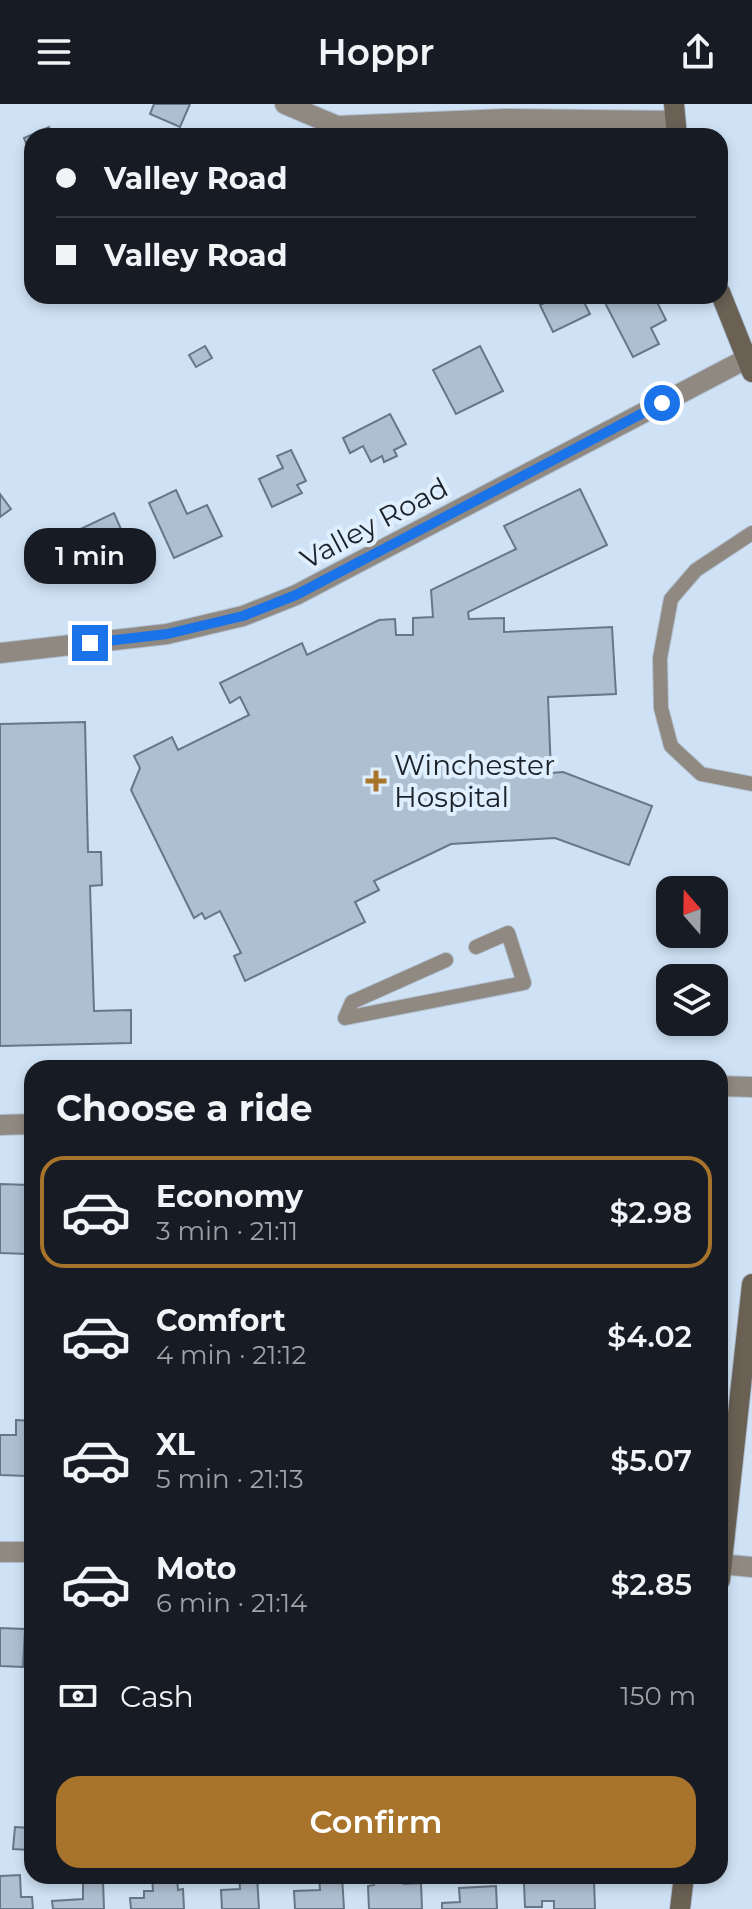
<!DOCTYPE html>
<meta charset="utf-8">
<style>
:root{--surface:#171b24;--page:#242831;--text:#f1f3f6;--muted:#9ea1a6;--line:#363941;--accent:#a8742c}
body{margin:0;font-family:Montserrat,sans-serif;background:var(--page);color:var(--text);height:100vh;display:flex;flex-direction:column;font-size:30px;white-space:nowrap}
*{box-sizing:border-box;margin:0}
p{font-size:26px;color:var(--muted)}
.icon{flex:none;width:44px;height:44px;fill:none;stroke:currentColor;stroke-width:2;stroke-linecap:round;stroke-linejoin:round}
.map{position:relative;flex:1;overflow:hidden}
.sheet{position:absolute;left:24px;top:956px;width:704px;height:824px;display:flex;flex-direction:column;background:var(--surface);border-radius:24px;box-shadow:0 4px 12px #0003}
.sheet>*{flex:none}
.hud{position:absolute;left:24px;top:24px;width:704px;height:176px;border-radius:24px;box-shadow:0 4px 12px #0003;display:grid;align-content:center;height:176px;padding:0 32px;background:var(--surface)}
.needle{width:52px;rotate:340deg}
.controls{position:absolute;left:656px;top:772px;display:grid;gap:16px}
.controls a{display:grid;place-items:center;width:72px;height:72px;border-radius:16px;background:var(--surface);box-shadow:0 4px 12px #0003;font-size:40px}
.end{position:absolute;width:36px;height:36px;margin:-18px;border:10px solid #1a73e8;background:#fff;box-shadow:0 0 0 4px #fff}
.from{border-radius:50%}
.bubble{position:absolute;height:56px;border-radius:24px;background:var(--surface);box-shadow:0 4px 12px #0003;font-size:26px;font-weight:600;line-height:56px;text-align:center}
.hud b{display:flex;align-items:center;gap:28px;height:76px;font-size:30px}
.hud b+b{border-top:2px solid var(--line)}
.hud i{width:20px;height:20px;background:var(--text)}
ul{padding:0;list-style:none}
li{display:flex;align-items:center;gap:24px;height:112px;margin:0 16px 12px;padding:0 16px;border:4px solid transparent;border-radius:24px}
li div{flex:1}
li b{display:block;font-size:30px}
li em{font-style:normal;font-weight:600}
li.selected{border-color:var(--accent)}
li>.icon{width:72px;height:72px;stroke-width:1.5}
h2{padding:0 32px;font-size:36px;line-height:96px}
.pay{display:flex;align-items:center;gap:20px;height:88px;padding:0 32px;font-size:30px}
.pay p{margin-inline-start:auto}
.cta{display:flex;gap:16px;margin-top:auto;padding:16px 32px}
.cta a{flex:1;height:92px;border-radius:24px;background:var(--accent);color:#fff;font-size:32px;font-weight:600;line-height:92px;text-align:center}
header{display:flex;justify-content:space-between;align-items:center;height:104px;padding:0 32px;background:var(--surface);font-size:36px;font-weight:600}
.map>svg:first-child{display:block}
.building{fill:#adbfd1;stroke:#678;stroke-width:2}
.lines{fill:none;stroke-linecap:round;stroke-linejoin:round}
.lane-casing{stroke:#afbfd0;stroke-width:16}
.street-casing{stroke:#afbfd0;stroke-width:22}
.secondary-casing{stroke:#afbfd0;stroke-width:22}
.lane{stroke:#908981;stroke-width:14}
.street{stroke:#908981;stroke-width:20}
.secondary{stroke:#6a6054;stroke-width:20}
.route{stroke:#1a73e8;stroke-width:10}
.poi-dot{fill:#a8742c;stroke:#e0effe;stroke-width:3}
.labels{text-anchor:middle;stroke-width:8;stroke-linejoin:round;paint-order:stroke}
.street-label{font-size:28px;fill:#1b2229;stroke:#e0effe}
.poi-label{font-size:28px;fill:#1b2229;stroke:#e0effe;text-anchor:start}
</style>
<header><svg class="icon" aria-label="menu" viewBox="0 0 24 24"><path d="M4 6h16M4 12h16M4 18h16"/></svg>Hoppr<svg class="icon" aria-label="share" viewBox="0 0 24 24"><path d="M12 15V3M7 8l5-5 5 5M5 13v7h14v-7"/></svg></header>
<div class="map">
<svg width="752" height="1805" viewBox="0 0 752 1805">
<rect width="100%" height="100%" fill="#cfe2f5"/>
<g class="building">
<polygon points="154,0 190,0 180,23 150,10"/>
<polygon points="49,23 52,32 32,32 32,55 24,34"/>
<polygon points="559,192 581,192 590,210 553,228 540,201"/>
<polygon points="609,192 654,192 666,216 651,224 659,240 633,253 603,195"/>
<polygon points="205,242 212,254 196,263 189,251"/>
<polygon points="480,242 503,287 456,310 433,266"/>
<polygon points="390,310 406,340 394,346 397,352 384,358 382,352 371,358 363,342 350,349 343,334"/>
<polygon points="291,346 306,377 297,381 302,389 272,403 259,375 283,364 277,352"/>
<polygon points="580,385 607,441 468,508 469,515 504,514 504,528 612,523 616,590 548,593 551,669 563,668 652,702 629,761 555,734 451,740 374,777 379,786 355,798 365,818 245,877 234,852 241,849 220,807 205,815 202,809 194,814 131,686 140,664 134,652 172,633 178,646 249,611 240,593 230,599 220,579 302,539 307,551 379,516 395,515 396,531 413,531 413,514 433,513 431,486 516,445 504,422"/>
<polygon points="176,386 187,410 207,401 222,432 174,454 149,399"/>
<polygon points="0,390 11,405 0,413"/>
<polygon points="114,409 129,444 86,463 70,430"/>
<polygon points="85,618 88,748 101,748 102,781 90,782 94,907 131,906 131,939 0,942 0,620"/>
<polygon points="0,1080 30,1081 28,1150 0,1149"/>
<polygon points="16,1316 32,1317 32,1363 27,1363 27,1372 0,1371 0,1331 16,1331"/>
<polygon points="0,1524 25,1525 23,1563 0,1562"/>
<polygon points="15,1723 30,1724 29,1746 13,1745"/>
<polygon points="20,1771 21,1793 32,1793 33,1805 0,1805 0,1772"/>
<polygon points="152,1772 177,1772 178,1786 183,1785 184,1805 131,1805 130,1794 144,1794 144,1787 153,1787"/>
<polygon points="239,1772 257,1772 259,1805 222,1805 221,1786 240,1785"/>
<polygon points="342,1772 344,1805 295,1805 294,1787 320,1786 319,1773"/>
<polygon points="374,1772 404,1772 404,1780 421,1779 422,1805 369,1805 368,1782 374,1781"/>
<polygon points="594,1776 595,1805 554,1805 554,1797 542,1797 542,1803 525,1803 524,1779"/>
<polygon points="103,1777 104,1805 53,1805 52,1797 83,1795 83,1778"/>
<polygon points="496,1782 497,1805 442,1805 442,1799 460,1798 459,1784"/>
</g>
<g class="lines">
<g class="lane-casing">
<g id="lane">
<polyline points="752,429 696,466 671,495 660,554 661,604 671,642 701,670 752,680"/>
<polyline points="446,856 352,898 345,914 524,879 508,829 476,843"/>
</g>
</g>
<g class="street-casing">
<g id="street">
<polyline points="285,0 337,22 505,15 675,17"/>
<polyline points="0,549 167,530 243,512 296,491 746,255"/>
<polyline points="720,982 752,983"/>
<polyline points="0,1021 32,1020"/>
<polyline points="0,1448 32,1448"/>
<polyline points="720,1460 752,1463"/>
</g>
</g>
<g class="secondary-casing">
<g id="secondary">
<polyline points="674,0 677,32"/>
<polyline points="720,188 752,268"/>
<polyline points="720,1476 752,1180"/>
<polyline points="680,1805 684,1772"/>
</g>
</g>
<use href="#lane" class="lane"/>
<use href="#street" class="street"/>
<use href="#secondary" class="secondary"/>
</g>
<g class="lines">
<polyline class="route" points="90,539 167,530 243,512 296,491 662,299"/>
</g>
<path class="poi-dot" d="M372 665h8v8h8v8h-8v8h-8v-8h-8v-8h8z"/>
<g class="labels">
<g class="street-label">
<text transform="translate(374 419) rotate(-28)" y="10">Valley Road</text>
</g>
<g class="poi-label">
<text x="394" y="671">Winchester<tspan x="394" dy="32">Hospital</tspan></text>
</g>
</g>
</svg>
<div class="controls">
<a><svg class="needle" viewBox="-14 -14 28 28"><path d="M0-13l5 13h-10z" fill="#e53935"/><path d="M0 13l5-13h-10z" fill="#9ea1a6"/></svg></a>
<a><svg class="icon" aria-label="layers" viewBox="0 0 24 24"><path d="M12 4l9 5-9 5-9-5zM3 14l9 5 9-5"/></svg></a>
</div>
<i class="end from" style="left:662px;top:299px"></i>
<i class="end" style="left:90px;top:539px"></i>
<div class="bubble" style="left:24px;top:424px;width:132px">1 min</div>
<div class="hud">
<b><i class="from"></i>Valley Road</b>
<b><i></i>Valley Road</b>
</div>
<section class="sheet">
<h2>Choose a ride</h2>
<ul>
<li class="selected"><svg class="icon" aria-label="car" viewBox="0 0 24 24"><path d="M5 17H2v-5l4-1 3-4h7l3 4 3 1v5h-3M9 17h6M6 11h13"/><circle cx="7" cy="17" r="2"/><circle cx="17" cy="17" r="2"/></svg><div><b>Economy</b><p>3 min · 21:11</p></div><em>$2.98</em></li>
<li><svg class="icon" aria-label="car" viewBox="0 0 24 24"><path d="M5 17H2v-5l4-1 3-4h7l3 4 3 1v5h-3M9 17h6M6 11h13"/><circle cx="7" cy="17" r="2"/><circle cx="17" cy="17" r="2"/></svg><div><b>Comfort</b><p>4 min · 21:12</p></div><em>$4.02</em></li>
<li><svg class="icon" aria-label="car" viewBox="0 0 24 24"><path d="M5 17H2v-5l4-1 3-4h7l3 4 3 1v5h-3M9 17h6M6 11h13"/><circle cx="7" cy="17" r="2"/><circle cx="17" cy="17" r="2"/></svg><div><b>XL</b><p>5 min · 21:13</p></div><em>$5.07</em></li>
<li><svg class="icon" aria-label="car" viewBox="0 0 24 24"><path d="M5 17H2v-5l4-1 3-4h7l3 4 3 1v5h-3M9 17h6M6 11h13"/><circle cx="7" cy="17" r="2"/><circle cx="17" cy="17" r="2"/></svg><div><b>Moto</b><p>6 min · 21:14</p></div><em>$2.85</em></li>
</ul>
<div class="pay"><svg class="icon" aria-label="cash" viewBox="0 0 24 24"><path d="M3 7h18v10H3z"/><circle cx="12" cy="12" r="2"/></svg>Cash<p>150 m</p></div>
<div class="cta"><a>Confirm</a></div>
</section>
</div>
